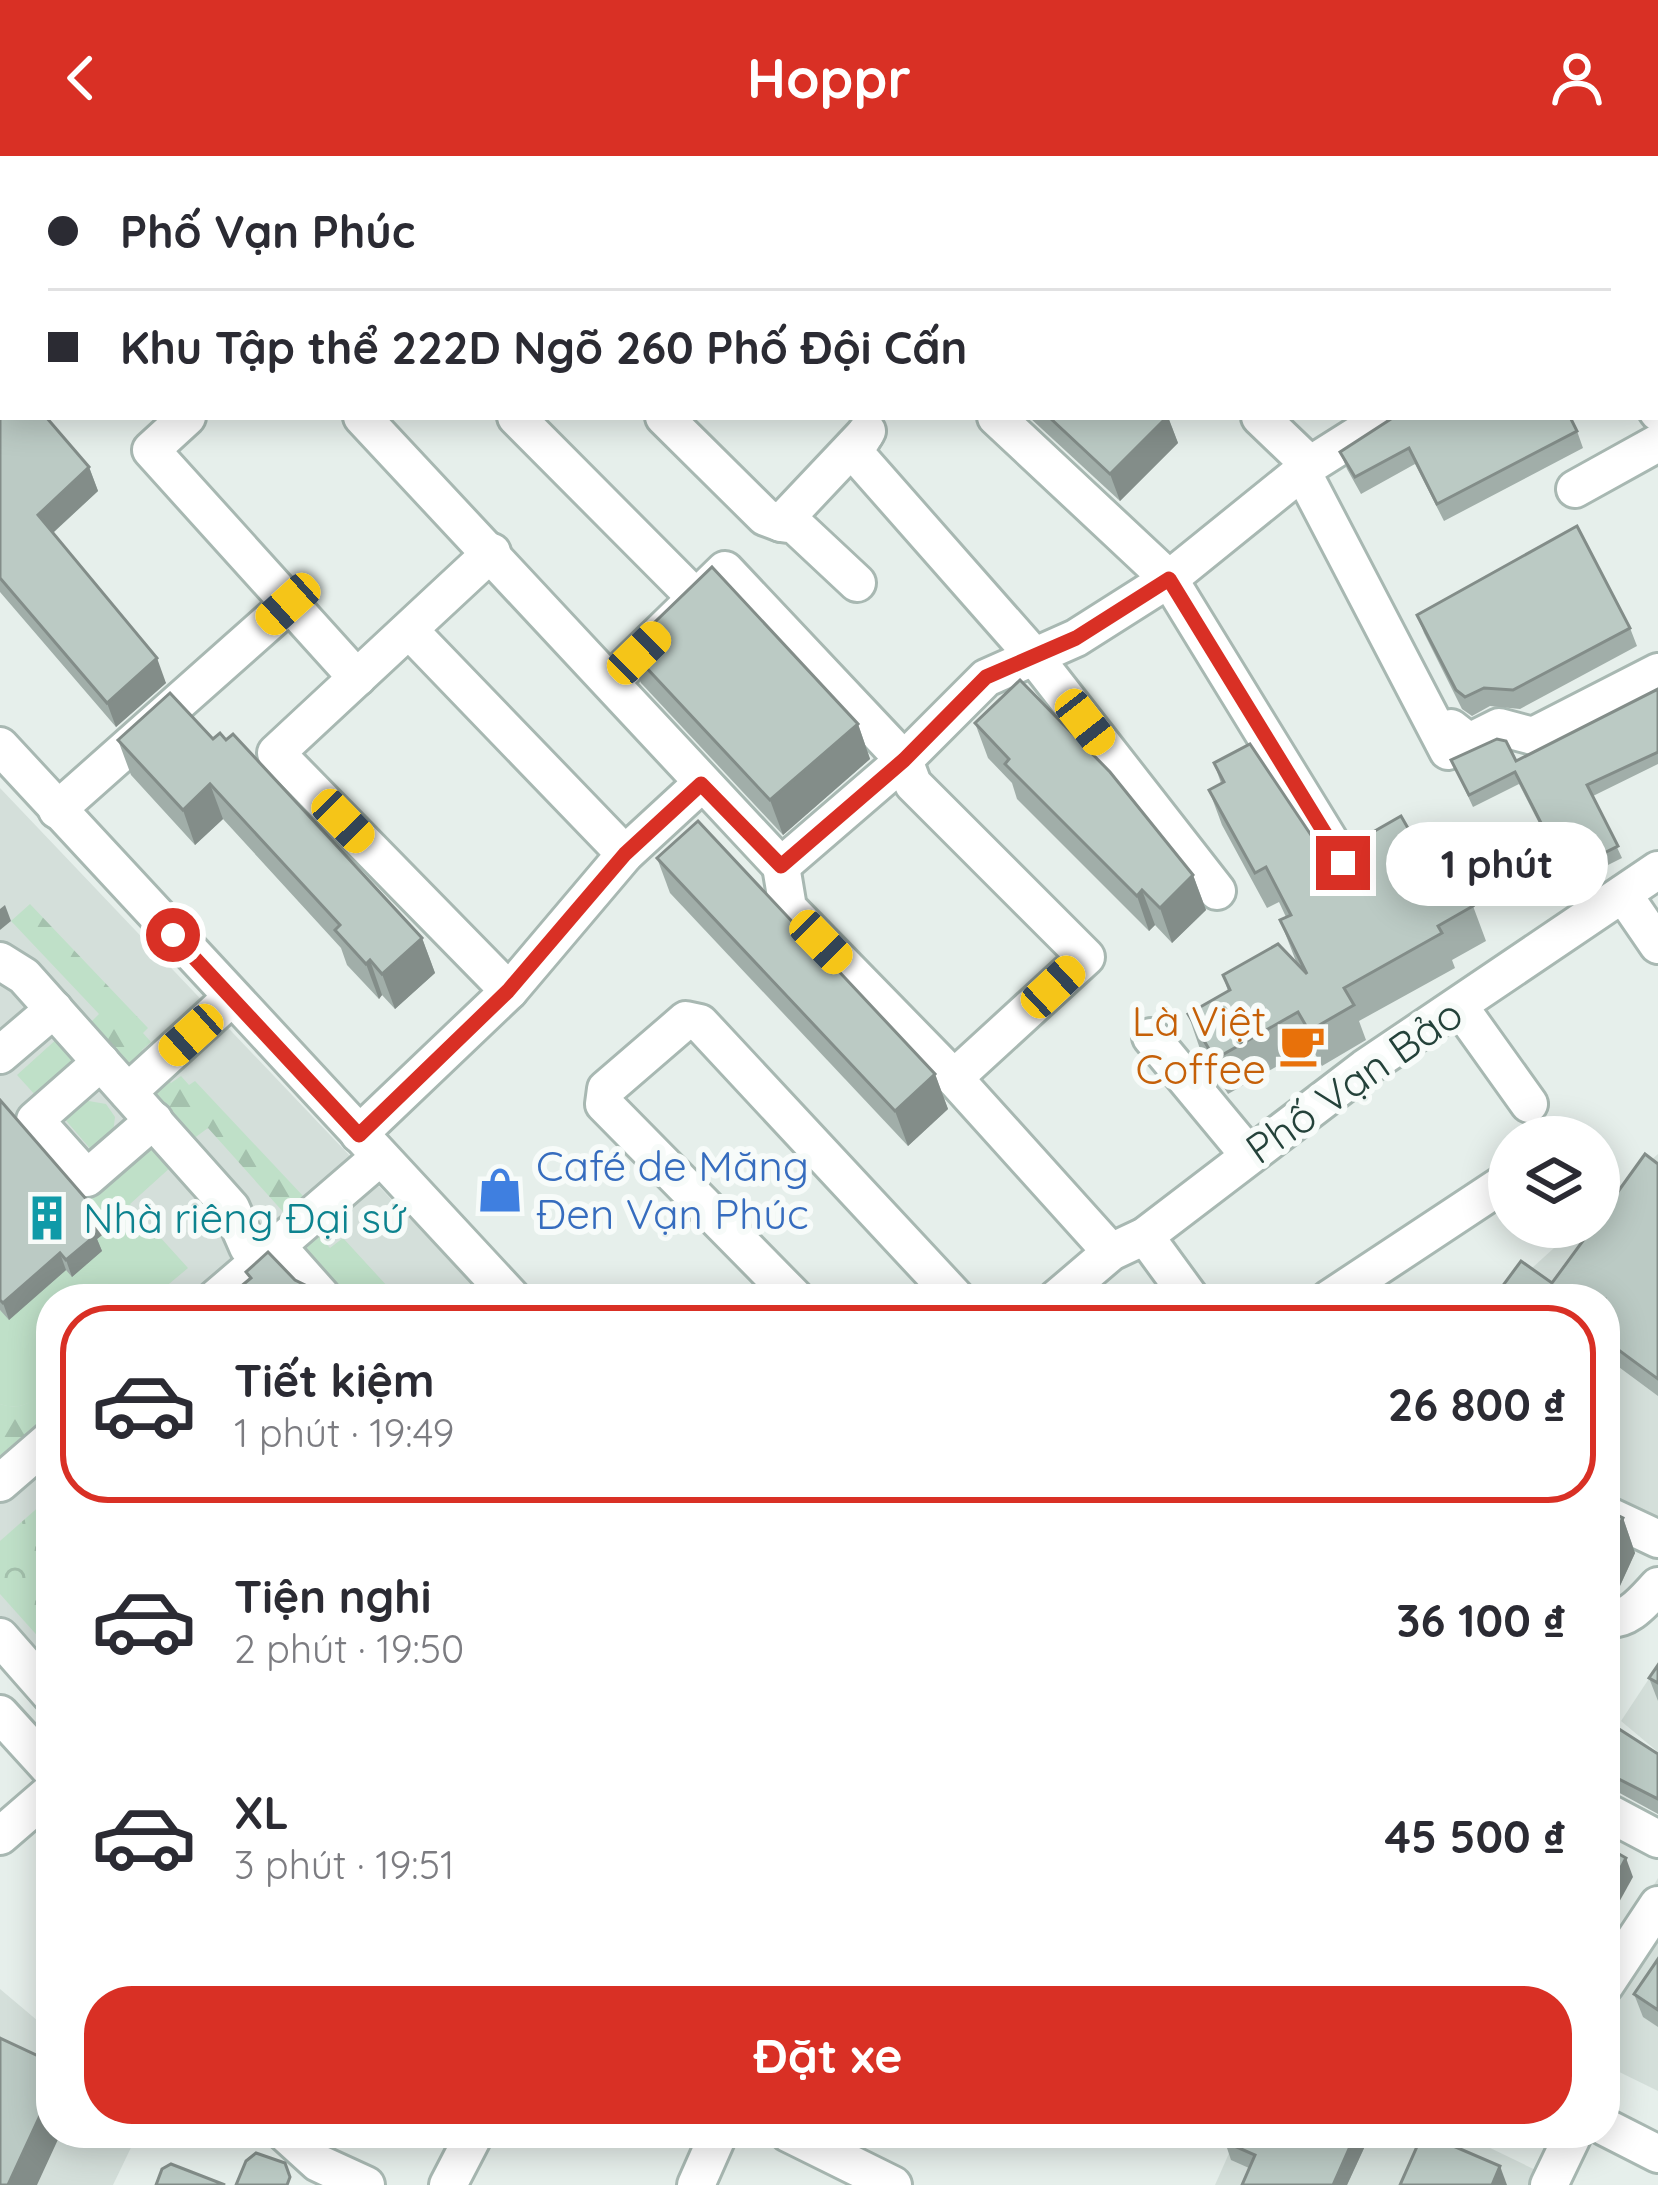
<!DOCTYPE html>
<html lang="vi">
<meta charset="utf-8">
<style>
:root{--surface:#fff;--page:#f7f7f7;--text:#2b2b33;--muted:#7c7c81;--line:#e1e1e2;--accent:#d93025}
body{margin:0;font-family:Quicksand,sans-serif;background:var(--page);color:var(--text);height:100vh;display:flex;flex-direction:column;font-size:45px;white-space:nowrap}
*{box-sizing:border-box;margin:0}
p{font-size:39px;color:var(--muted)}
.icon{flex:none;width:66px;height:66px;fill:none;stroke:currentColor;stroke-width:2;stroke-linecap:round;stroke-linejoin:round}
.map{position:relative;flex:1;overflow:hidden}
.details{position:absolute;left:36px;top:1128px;width:1584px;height:864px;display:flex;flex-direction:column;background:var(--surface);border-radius:48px;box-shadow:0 6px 30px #0003}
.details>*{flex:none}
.hud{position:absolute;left:0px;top:0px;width:1659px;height:264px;box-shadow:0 6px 30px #0003;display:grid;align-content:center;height:264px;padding:0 48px;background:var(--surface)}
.buttons{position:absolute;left:1488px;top:960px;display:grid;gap:24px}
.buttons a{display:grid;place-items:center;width:132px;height:132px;border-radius:50%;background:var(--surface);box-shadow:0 6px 30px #0003;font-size:60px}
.end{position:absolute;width:54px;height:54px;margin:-27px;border:15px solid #d93025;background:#fff;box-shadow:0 0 0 6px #fff}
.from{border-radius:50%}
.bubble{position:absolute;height:84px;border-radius:42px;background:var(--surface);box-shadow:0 6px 30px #0003;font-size:39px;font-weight:800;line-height:84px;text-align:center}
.car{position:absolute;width:36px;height:72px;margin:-36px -18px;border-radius:15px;box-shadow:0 0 9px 3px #0007;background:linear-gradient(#f5c518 24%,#345 0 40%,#f5c518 0 76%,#345 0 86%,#f5c518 0)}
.hud b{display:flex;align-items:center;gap:42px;height:114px;font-size:45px}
.hud b+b{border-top:3px solid var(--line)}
.hud i{width:30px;height:30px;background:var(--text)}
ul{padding:21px 0 0;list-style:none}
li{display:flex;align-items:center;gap:36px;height:198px;margin:0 24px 18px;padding:0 24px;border:6px solid transparent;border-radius:48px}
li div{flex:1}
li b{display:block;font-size:45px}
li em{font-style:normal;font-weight:800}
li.active{border-color:var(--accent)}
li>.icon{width:108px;height:108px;stroke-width:1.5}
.primary-button{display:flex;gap:24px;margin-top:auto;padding:24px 48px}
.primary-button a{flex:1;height:138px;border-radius:48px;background:var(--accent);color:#fff;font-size:48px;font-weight:800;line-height:138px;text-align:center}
header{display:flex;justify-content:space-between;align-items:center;height:156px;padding:0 48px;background:var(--accent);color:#fff;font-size:54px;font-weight:800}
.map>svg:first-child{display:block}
.built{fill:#d4dfda}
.grass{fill:#bfe0c8}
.forest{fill:url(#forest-firs)}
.park{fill:url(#park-crowns)}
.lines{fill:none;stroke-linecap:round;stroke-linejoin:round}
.minor-casing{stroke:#a8b8b2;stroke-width:42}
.major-casing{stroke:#c2cac8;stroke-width:42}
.minor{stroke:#fff;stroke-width:36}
.major{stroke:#6aa596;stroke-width:36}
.wall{fill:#a1aea9}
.shaded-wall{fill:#838d89}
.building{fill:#bbcac4;stroke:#838d89;stroke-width:3}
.route{stroke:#d93025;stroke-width:15}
.labels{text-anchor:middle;stroke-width:12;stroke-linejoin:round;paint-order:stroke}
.food-label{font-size:42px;fill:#c56008;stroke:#f7fbf9;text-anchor:end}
.street-label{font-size:42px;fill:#24423a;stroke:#f7fbf9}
.shop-label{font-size:42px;fill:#366cbe;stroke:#f7fbf9;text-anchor:start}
.culture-label{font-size:42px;fill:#0d838f;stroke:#f7fbf9;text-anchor:start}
</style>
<header><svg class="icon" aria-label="back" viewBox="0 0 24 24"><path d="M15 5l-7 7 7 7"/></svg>Hoppr<svg class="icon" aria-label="person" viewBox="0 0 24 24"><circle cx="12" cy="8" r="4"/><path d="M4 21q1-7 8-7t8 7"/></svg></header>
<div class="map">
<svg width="1658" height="2029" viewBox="0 0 1658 2029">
<defs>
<pattern id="forest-firs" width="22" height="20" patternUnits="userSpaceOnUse" patternTransform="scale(3)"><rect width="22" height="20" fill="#bfe0c8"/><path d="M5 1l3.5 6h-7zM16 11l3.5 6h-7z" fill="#a4c1ad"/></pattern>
<pattern id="park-crowns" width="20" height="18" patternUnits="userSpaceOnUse" patternTransform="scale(3)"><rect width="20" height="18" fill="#bfe0c8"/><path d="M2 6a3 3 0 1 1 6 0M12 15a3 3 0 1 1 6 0" fill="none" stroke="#a4c1ad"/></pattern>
</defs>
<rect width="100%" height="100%" fill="#e6efeb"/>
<g class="built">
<polygon points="0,632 486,1143 51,1143 51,1556 0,1498"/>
<polygon points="1658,998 1658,1368 1605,1334 1605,1143 1498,1143 1577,1071 1599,1071 1599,1051"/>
<polygon points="1658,1509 1658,1596 1621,1565"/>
<polygon points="1658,1722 1658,1935 1605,1909 1605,1812"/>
<polygon points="0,1833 51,1876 51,1977 138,1977 113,2029 0,2029"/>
<polygon points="1238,1977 1459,1977 1548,2020 1543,2029 1215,2029"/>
</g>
<g class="grass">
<polygon points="59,881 79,904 37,941 17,919"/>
<polygon points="83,944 106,948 115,961 113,977 93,996 63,961"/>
<path d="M 152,987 L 172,1010 L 130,1048 L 188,1112 L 151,1143 L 51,1143 L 51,1229 C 34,1244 24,1256 0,1248 L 0,1154 L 10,1163 L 105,1076 L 83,1049 Z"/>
<polygon points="319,1080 330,1092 343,1082 399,1143 345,1143 302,1094"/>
</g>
<g class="forest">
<polygon points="30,748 148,872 143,877 151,886 142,894 149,903 133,916 89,868 99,858 11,765"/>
<polygon points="163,918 171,927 181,920 189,929 195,925 304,1041 285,1058 208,972 193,983 147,933"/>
<path d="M 51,1229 L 51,1261 L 0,1305 L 0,1248 C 24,1256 34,1243 51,1229 Z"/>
</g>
<polygon class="park" points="51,1340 51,1495 0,1438 0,1385"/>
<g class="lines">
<g class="minor-casing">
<g id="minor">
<polyline points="390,0 393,3"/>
<polyline points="546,0 549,3"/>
<polyline points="1529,0 1530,3"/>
<polyline points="672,3 675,0"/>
<polyline points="1656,44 1658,42"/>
<polyline points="1656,149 1658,147"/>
<polyline points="1656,253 1658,256"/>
<polyline points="187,261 151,294 357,522"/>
<polyline points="362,261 781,710"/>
<polyline points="516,261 696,442"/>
<polyline points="664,261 765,361 781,367"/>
<polyline points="996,261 1169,423 1343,707"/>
<polyline points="1260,261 1310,309"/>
<polyline points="867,275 854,296 1032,498 1217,735"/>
<polyline points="1302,315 1448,595"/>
<polyline points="1575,333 1658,287"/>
<polyline points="492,396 276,597 509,835"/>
<polyline points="857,427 795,369 781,367 865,278"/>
<polyline points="410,475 625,698"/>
<polyline points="611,525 725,414 904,604 913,628 1086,801 954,922"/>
<polyline points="1451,572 1469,586 1499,571 1533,580 1658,516"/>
<polyline points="0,590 513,1143"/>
<polyline points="57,654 288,449"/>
<polyline points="781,710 904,604 986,522 1076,482 1169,423 1310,309 1386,261"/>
<polyline points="781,710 788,752 954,922 1111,1096"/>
<polyline points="1623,738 1658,789"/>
<polyline points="0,805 24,820 231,1052 248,1091 260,1104"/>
<polyline points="1459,850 1529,948"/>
<polyline points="1151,881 1248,998"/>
<polyline points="0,899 54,853"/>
<polyline points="101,906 35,964 87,1022 154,964"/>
<polyline points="128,936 231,842"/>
<polyline points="359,978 509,835 625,698 701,628"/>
<polyline points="1145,1080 1191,1143"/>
<polyline points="277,1090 324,1143"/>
<polyline points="215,1143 380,1001"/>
<polyline points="796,1143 604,948 606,933 686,864 700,867 957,1143"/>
<polyline points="1056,1143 1111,1096 1145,1080 1365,912 1658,714"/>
<polyline points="1329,1143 1509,1024"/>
<polyline points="0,1327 51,1283"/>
<polyline points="1605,1358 1658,1383"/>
<path d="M 1605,1462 C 1627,1467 1644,1445 1658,1430"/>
<polyline points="0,1481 51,1539"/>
<polyline points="0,1558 51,1614"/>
<polyline points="1605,1655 1658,1683"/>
<polyline points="0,1680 51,1636"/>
<polyline points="1605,1829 1658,1749"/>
<polyline points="1605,1971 1658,1998"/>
<polyline points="285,1977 318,2007 366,2029"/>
<polyline points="788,1977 893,2029"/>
<polyline points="448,2029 475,1977"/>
<polyline points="696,2029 719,1977"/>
<polyline points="1549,2029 1574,1977"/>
</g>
</g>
<g class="major-casing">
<g id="major">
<polyline points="151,3 155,0"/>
<polyline points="0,136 3,133"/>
</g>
</g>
<use href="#minor" class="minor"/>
<use href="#major" class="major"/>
</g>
<g class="wall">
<polygon points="889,0 1399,0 1392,3 892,3"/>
<polygon points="0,240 3,261 89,311 98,335 53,377 166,527 116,571 0,436"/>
<polygon points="1029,261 1168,261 1178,287 1120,345"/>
<polygon points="1577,275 1583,292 1444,365 1415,308 1361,338 1347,313 1340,296"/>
<polygon points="1417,459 1630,472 1637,490 1520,553 1490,550 1472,560 1462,553 1424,477"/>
<polygon points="628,492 858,568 870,603 783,679 641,527"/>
<polygon points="1658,533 1658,608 1593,640 1622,702 1570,728 1519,628 1473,651 1451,604 1516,605"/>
<polygon points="975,567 1193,719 1206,754 1172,787 1155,769 1149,775 1017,643 1012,627 988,602"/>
<polygon points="213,583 422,782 435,817 395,853 382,839 379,843 347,809 341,792 223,663 195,689 131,619 118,584"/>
<polygon points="1214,607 1331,700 1428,707 1473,750 1486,785 1452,804 1455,812 1359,865 1366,884 1322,910 1311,891 1228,938 1200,893 1188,858 1228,835 1223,819 1297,808 1280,764 1286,761 1279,746 1267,752 1222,669 1209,634 1221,627"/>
<polygon points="657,702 935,918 948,953 908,990 670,737"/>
<polygon points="0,944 100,1059 106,1076 97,1083 102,1095 72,1121 66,1114 9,1164 0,1154"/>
<polygon points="1658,1008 1658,1240 1608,1203 1605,1208 1605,1143 1552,1127"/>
<polygon points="1605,1353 1623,1362 1635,1397 1619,1432 1605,1426"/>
<polygon points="1658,1509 1658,1545 1649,1522"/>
<polygon points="1605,1564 1658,1598 1658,1658 1616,1635 1605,1634"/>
<polygon points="1658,1803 1658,1871 1643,1861 1634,1838"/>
<polygon points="1229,1977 1371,1977 1347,2029 1249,2012 1231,2004 1225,1986"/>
</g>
<g class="shaded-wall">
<polygon points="767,0 806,0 803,3 763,3"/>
<polygon points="905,0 921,0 923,3 906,3"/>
<polygon points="1168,261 1178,287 1120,345 1110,318"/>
<polygon points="89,311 98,335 46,383 38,359"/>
<polygon points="157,502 166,527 116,571 107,547"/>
<polygon points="858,568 870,603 783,679 770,644"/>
<polygon points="210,628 223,663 195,689 183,654"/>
<polygon points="1193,719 1206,754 1172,787 1160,752"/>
<polygon points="1142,734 1155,769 1149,775 1137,740"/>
<polygon points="5,749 11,765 0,774 0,753"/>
<polygon points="422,782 435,817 395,853 382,818"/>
<polygon points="370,804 382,839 379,843 366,808"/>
<polygon points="935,918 948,953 908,990 895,955"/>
<polygon points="100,1059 106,1076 97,1083 102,1095 72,1121 66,1104 88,1069"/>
<polygon points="60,1097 66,1114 9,1164 3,1147"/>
<polygon points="1623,1362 1635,1397 1619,1432 1606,1397"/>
<polygon points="1626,1702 1633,1721 1607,1768 1605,1762 1605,1741"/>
<polygon points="51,1936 51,1977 61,1977 37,2029 8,2029"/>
<polygon points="1356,1977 1371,1977 1347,2029 1333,2029"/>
<polygon points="1500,2010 1507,2029 1492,2029"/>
</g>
<g class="building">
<polygon points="737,0 767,0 763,3 739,3"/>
<polygon points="928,0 1069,0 1066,3 930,3"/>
<polygon points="1085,0 1258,0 1251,3 1088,3"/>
<polygon points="0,240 3,244 3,261 46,261 89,311 38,359 157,502 107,547 0,422"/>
<polygon points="1049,261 1167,261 1110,318"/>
<polygon points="1394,261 1570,261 1577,275 1437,348 1409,292 1355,321 1340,296"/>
<polygon points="1577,370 1630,472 1513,534 1484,532 1465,541 1456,534 1417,459"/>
<polygon points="712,411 858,568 770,644 628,492"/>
<polygon points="1020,524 1110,616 1193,719 1160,752 1142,734 1137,740 1005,608 1009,603 975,567"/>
<polygon points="1658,533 1658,596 1587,629 1618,690 1566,716 1515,616 1469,639 1451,604 1497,583 1506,585 1516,605"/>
<polygon points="170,537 213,583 220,577 226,584 233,578 422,782 382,818 370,804 366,808 335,774 340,769 210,628 183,654 118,584"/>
<polygon points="1250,588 1319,691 1331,700 1401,660 1428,707 1435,703 1449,728 1458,723 1473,750 1438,770 1442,777 1344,832 1354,849 1309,875 1298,856 1215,903 1188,858 1230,834 1223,819 1278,788 1307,818 1280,764 1291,759 1266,711 1255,717 1209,634 1224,626 1214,607"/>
<polygon points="698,665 935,918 895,955 657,702"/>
<polygon points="0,944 100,1059 88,1069 96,1079 66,1104 60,1097 3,1147 0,1144"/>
<polygon points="1645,998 1658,1008 1658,1223 1605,1184 1605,1143 1493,1143 1521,1105 1552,1127 1593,1071 1599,1071 1599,1062"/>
<polygon points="268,1096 295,1124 307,1130 319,1143 248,1143 239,1132 251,1122 246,1116"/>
<polygon points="1605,1353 1623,1362 1606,1397 1605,1397"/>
<polygon points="1658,1509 1658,1527 1649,1522"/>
<polygon points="1605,1564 1658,1598 1658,1643 1605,1616"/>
<polygon points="1605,1690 1626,1702 1605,1741"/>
<polygon points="1658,1803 1658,1854 1634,1838"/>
<polygon points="0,1882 51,1906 51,1936 8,2029 0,2029"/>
<polygon points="1229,1977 1356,1977 1333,2029 1242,2029 1255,1999 1225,1986"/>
<polygon points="1423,1977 1500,2010 1492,2029 1400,2029"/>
<polygon points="256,1997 285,2007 290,2021 287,2029 236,2029 246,2005"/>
<polygon points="171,2008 225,2029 156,2029 162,2013"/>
</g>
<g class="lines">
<polyline class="route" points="173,779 359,979 508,835 625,698 701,628 781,710 904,604 986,521 1076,482 1169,423 1343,707"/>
</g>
<defs>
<g id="cafe-bare" transform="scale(3.6)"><path d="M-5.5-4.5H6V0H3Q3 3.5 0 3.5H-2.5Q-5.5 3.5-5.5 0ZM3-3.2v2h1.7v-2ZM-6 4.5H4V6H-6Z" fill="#e8710a" stroke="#f7fbf9" stroke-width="2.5" paint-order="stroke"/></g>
<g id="shop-bare" transform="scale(3.6)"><path d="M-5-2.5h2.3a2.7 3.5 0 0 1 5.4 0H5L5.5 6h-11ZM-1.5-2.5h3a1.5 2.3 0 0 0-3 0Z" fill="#3f7fe0" stroke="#f7fbf9" stroke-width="2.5" paint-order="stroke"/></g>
<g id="building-bare" transform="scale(3.6)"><path d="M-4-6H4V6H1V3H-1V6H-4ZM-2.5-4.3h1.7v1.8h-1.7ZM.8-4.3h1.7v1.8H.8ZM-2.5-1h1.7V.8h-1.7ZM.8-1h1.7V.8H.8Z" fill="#0f9aa8" stroke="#f7fbf9" stroke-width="2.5" paint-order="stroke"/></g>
</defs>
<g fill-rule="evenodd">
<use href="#cafe-bare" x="1302" y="889"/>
<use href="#shop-bare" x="500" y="1034"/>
<use href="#building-bare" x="47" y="1062"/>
</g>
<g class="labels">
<g class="food-label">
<text x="1266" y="880">Là Việt<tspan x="1266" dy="48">Coffee</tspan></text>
</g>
<g class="street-label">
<text transform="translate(1354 925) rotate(-35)" y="15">Phố Vạn Bảo</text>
</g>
<g class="shop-label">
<text x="536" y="1025">Café de Măng<tspan x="536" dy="48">Đen Vạn Phúc</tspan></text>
</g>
<g class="culture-label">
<text x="83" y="1077">Nhà riêng Đại sứ</text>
</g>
</g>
</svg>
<div class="buttons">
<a><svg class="icon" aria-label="layers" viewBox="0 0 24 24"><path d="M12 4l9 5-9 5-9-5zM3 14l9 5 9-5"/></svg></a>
</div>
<i class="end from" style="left:173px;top:779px"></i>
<i class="end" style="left:1343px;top:707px"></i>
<div class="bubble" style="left:1386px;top:666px;width:222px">1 phút</div>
<i class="car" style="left:288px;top:448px;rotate:228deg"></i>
<i class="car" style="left:639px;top:497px;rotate:46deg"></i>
<i class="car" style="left:1085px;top:566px;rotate:142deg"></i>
<i class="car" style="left:343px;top:665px;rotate:136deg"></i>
<i class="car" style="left:821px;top:786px;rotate:136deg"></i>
<i class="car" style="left:1053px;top:831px;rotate:47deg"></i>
<i class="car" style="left:191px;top:879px;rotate:228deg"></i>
<div class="hud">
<b><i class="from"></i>Phố Vạn Phúc</b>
<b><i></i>Khu Tập thể 222D Ngõ 260 Phố Đội Cấn</b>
</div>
<section class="details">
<ul>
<li class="active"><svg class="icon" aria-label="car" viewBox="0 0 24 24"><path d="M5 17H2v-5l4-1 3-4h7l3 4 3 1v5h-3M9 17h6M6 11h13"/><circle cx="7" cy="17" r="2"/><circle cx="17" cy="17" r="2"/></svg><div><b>Tiết kiệm</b><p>1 phút · 19:49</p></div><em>26 800 ₫</em></li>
<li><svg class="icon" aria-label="car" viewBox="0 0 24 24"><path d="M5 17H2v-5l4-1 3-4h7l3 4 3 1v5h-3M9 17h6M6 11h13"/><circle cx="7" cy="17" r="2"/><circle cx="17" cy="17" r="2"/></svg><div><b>Tiện nghi</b><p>2 phút · 19:50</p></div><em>36 100 ₫</em></li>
<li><svg class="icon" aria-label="car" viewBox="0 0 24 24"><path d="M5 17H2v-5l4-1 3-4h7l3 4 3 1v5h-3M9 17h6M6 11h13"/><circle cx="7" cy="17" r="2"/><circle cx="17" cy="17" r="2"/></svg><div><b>XL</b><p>3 phút · 19:51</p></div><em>45 500 ₫</em></li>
</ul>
<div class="primary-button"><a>Đặt xe</a></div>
</section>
</div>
